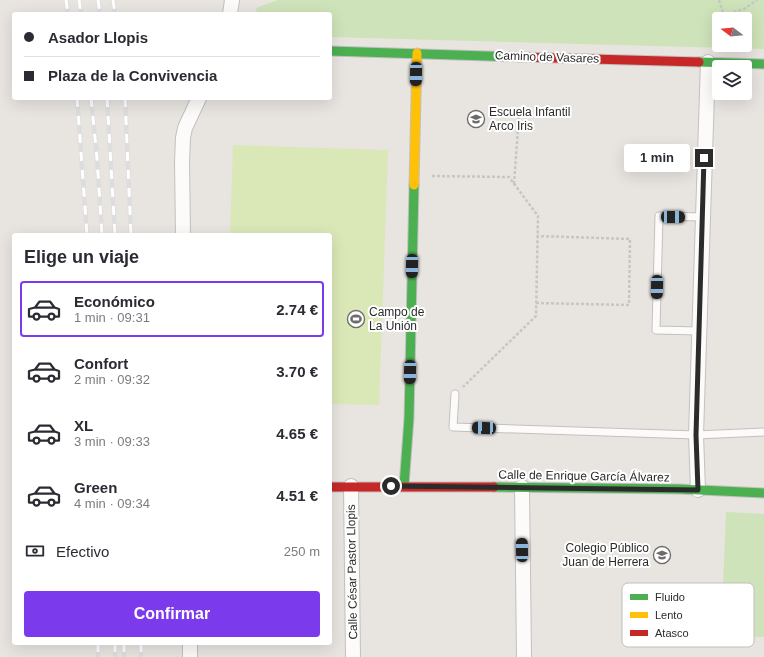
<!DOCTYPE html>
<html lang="es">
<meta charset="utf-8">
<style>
:root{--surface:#fff;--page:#f7f7f7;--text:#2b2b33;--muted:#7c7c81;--line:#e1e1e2;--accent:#7c3aed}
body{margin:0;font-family:Arial,sans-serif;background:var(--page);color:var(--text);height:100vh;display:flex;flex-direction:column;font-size:15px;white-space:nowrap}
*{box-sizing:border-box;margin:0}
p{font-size:13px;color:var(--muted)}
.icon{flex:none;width:22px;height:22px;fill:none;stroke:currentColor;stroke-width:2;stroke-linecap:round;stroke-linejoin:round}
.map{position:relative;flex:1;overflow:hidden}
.panel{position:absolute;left:12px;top:233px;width:320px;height:412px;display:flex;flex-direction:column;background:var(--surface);border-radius:4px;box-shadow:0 4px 16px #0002}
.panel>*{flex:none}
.banner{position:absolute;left:12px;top:12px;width:320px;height:88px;border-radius:4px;box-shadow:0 4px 16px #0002;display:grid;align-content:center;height:88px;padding:0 12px;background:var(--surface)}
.needle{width:26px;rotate:286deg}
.fabs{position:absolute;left:712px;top:12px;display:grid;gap:8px}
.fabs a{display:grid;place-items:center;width:40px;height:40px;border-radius:4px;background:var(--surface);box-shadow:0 4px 16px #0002;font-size:20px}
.end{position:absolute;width:18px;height:18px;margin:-9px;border:5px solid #2b2b2b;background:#fff;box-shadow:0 0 0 2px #fff}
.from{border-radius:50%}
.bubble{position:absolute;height:28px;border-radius:4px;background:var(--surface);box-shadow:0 4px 16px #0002;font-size:13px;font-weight:700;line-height:28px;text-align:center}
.car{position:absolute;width:12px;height:24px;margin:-12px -6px;border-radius:5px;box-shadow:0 0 3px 1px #0007;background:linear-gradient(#222 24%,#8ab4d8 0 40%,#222 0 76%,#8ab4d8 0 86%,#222 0)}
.banner b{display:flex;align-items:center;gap:14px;height:38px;font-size:15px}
.banner b+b{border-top:1px solid var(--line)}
.banner i{width:10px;height:10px;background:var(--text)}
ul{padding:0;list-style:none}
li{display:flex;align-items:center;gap:12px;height:56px;margin:0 8px 6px;padding:0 4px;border:2px solid transparent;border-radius:4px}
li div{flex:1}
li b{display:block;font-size:15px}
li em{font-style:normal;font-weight:700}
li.active{border-color:var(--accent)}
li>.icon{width:36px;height:36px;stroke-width:1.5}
h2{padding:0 12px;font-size:18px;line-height:48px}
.pay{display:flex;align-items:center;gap:10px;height:44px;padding:0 12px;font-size:15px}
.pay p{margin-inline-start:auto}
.primary-button{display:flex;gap:8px;margin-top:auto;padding:8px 12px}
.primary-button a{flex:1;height:46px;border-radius:4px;background:var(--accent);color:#fff;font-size:16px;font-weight:700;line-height:46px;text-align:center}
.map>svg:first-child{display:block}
.green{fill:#cee3b9;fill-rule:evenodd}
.pitch{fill:#dae7b7}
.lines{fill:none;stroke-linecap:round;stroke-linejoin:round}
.lane-casing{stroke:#c2c1c1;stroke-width:9}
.street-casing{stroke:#c2c1c1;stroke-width:16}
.fast-casing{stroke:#c2c1c1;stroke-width:11}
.slow-casing{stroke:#c2c1c1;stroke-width:11}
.jam-casing{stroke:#c2c1c1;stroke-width:11}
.path{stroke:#c6c6c6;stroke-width:2.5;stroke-dasharray:3 2;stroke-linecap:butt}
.lane{stroke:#fcfbfa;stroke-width:7}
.street{stroke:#fcfbfa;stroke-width:14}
.fast{stroke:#4caf50;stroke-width:9}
.slow{stroke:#ffc107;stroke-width:9}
.jam{stroke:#c62828;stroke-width:9}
.rail-casing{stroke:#deddde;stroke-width:4.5}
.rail{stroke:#fff;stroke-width:3;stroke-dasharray:9;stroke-linecap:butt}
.route{stroke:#2b2b2b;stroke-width:5}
.labels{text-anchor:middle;stroke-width:4;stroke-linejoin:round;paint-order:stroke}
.street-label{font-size:12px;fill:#2b2b2b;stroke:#fff}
.poi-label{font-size:12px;fill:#2b2b2b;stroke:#fff;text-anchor:start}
.key{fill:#fff;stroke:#bfbfbf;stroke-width:1}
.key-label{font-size:11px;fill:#2b2b2b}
</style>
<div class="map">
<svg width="764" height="657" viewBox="0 0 764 657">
<rect width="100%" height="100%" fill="#e8e4e0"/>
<g class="green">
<path d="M 278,0 L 764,0 L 764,49 L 330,37 L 330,14 L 257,14 L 256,8 ZM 719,19 L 745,19 L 745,45 L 719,45 Z"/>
<polygon points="726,512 764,514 764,637 721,636"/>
</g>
<polygon class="pitch" points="233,145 388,150 379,405 330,404 330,235 230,235"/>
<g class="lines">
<g class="lane-casing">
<g id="lane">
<polyline points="699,331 656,330 659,216 703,217"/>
<polyline points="455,394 453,427 696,435 764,432"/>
</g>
</g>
<g class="street-casing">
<g id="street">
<polyline points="230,14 232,0"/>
<polyline points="183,235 182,162 183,138 185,128 199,98"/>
<polyline points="351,486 353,657"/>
<polyline points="522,487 524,657"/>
<polyline points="698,490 696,435 708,62"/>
<polyline points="190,643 190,657"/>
</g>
</g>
<g class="fast-casing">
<g id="fast">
<polyline points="330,51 520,57"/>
<polyline points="699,62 764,64"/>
<polyline points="404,486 409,418 414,185"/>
<polyline points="494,487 679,489 764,493"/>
</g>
</g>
<g class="slow-casing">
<polyline id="slow" points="414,185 417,53"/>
</g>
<g class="jam-casing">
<g id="jam">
<polyline points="520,57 699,62"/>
<polyline points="330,487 494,487"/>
</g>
</g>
<g class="path">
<polyline points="719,0 725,19"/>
<polyline points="724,15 744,9 757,0"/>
<polyline points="432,176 509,177 538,216 536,316 463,387"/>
<polyline points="514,184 519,114"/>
<polyline points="536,303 629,305 630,239 537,236"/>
</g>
<use href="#lane" class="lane"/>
<use href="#street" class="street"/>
<use href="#fast" class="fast"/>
<use href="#slow" class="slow"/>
<use href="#jam" class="jam"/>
<g class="rail-casing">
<g id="rail">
<polyline points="66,0 68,14"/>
<polyline points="79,0 81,14"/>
<polyline points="98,0 100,14"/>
<polyline points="113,0 115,14"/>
<polyline points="77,98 87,235"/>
<polyline points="91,98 97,158 102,235"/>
<polyline points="107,98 115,235"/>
<polyline points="125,98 131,235"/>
<polyline points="98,643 98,657"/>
<polyline points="115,643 115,657"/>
<polyline points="124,643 124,657"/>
<polyline points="141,643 141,657"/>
</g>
</g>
<use href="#rail" class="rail"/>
</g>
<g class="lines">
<polyline class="route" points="391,486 698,490 696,435 704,158"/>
</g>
<defs>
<g id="school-ring" transform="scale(0.9)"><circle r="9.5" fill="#fff" stroke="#6d6c6a" stroke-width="1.5"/><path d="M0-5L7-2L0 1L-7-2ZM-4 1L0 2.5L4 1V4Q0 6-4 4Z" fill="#6d6c6a"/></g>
<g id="stadium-ring" transform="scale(0.9)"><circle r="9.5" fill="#fff" stroke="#6d6c6a" stroke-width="1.5"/><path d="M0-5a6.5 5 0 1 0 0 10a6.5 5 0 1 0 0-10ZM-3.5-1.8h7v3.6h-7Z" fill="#6d6c6a"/></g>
</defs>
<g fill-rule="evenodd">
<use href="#school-ring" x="476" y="119"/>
<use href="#stadium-ring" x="356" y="319"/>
<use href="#school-ring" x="662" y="555"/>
</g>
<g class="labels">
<g class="street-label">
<text transform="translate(547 57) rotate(2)" y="4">Camino de Vasares</text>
<text transform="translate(584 476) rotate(1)" y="4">Calle de Enrique García Álvarez</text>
<text transform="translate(352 572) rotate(-91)" y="4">Calle César Pastor Llopis</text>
</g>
<g class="poi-label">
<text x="489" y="116">Escuela Infantil<tspan x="489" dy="14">Arco Iris</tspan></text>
<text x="369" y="316">Campo de<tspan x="369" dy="14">La Unión</tspan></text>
<text x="649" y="552" text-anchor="end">Colegio Público<tspan x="649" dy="14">Juan de Herrera</tspan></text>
</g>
</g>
<rect x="622" y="583" width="132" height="64" rx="6" class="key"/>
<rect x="630" y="594" width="18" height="6" fill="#4caf50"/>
<rect x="630" y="612" width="18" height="6" fill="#ffc107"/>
<rect x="630" y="630" width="18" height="6" fill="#c62828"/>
<g class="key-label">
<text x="655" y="601">Fluido</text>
<text x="655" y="619">Lento</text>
<text x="655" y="637">Atasco</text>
</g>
</svg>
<div class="fabs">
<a><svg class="needle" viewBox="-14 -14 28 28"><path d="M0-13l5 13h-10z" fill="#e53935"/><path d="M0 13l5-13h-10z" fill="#7c7c81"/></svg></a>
<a><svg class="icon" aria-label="layers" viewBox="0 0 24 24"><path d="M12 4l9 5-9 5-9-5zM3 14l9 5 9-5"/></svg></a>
</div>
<i class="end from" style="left:391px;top:486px"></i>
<i class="end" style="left:704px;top:158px"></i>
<div class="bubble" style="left:624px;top:144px;width:66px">1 min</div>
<i class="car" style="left:416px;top:74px;rotate:181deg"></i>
<i class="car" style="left:673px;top:217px;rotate:91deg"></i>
<i class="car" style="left:412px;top:266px;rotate:181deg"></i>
<i class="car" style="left:657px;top:287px;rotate:181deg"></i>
<i class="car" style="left:410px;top:372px;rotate:181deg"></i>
<i class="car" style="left:484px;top:428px;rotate:272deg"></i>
<i class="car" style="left:522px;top:550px;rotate:359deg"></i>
<div class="banner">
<b><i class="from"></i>Asador Llopis</b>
<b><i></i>Plaza de la Convivencia</b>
</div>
<section class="panel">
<h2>Elige un viaje</h2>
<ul>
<li class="active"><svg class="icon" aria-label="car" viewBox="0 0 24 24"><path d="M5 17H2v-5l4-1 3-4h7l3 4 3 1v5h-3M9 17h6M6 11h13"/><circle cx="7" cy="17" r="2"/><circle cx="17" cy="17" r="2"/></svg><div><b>Económico</b><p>1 min · 09:31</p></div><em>2.74 €</em></li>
<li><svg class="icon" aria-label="car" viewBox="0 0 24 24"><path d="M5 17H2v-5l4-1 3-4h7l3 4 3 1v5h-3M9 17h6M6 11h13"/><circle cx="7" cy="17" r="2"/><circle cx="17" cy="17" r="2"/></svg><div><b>Confort</b><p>2 min · 09:32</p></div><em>3.70 €</em></li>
<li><svg class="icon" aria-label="car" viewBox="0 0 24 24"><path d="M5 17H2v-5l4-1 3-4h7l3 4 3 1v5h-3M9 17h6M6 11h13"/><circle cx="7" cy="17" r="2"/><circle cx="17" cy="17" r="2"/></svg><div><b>XL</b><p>3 min · 09:33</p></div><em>4.65 €</em></li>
<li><svg class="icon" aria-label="car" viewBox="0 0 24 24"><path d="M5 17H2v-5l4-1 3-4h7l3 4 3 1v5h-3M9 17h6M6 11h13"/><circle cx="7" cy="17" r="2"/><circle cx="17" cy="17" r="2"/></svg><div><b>Green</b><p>4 min · 09:34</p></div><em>4.51 €</em></li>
</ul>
<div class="pay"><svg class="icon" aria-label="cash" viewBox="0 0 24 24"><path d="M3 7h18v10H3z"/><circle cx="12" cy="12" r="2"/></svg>Efectivo<p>250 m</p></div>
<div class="primary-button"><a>Confirmar</a></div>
</section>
</div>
